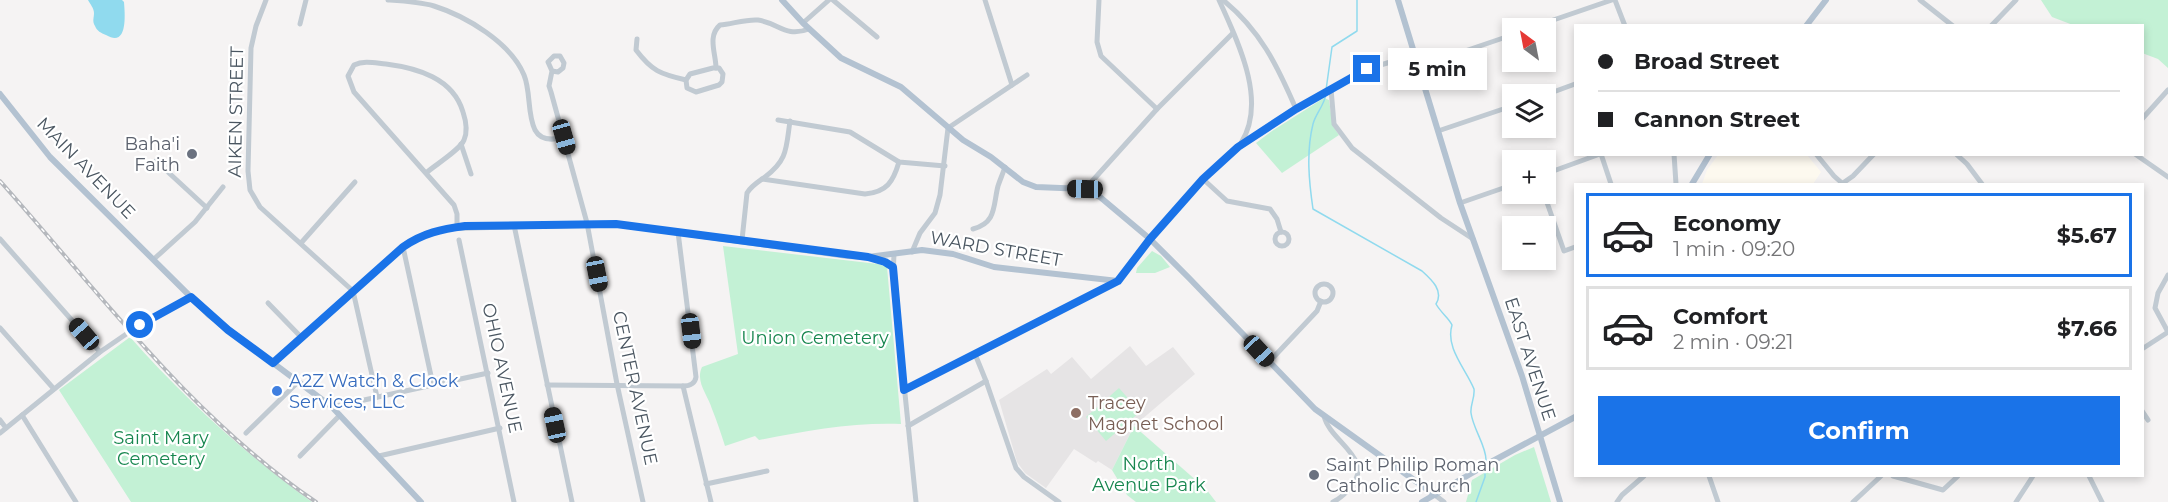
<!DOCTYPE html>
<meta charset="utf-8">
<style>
:root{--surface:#fff;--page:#f6f6f6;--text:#202124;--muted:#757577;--line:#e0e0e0;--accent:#1a73e8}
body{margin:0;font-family:Montserrat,sans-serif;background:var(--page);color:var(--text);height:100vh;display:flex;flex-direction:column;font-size:22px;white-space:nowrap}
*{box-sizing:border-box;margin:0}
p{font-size:20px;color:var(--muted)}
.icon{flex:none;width:33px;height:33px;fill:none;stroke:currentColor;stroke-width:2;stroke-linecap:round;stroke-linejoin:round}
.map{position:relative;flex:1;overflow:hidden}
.side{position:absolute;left:1574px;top:183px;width:570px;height:294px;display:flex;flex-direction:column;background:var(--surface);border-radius:0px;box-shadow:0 3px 9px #0003}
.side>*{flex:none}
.banner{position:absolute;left:1574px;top:24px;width:570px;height:132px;border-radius:0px;box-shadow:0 3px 9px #0003;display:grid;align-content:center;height:132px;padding:0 24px;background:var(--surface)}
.needle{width:39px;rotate:328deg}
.fabs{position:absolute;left:1502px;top:18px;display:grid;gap:12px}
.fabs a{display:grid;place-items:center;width:54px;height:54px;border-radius:0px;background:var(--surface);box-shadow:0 3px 9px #0003;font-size:30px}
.end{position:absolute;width:27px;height:27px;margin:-14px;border:8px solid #1a73e8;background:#fff;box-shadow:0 0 0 3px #fff}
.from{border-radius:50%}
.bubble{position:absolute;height:42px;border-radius:0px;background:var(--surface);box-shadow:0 3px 9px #0003;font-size:20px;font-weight:700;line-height:42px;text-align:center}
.car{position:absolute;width:18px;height:36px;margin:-18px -9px;border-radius:8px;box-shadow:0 0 4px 2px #0007;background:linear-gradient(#222 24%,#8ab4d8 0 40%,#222 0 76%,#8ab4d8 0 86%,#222 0)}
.banner b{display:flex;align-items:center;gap:21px;height:57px;font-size:22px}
.banner b+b{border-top:2px solid var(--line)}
.banner i{width:15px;height:15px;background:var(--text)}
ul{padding:10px 0 0;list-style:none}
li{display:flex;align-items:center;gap:18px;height:84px;margin:0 12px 9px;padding:0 12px;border:3px solid var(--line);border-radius:0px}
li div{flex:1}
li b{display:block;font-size:22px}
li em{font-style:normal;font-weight:700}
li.active{border-color:var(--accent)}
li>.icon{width:54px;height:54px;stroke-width:1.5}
.button{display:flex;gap:12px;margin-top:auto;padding:12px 24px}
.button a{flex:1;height:69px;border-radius:0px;background:var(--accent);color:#fff;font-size:24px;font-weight:700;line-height:69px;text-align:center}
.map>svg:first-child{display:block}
.commercial{fill:#fdf9ef}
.education{fill:#e6e4e5}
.green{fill:#c3f1d5}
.water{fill:#90daee}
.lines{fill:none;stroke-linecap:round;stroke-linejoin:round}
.stream{stroke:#90daee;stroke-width:1.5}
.minor{stroke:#c1cad2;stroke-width:5}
.major{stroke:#b3c2d1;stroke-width:6}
.rail-casing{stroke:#b5b8bd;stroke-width:4}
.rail{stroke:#fff;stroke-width:1.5;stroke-dasharray:4.5;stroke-linecap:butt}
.route{stroke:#1a73e8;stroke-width:8}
.worship-dot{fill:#6b7280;stroke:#fff;stroke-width:2}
.shop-dot{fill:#3f7fe0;stroke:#fff;stroke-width:2}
.education-dot{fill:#8d6e63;stroke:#fff;stroke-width:2}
.labels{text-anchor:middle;stroke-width:4.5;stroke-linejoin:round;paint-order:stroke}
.street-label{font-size:18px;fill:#4a5661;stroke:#fff}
.worship-label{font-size:18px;fill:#5b616d;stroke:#fff;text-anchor:end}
.park-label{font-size:18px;fill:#17864f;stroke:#fff}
.shop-label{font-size:18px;fill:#366cbe;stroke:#fff;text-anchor:start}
.education-label{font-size:18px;fill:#785e54;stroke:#fff;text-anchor:start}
</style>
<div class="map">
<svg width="2168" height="502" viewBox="0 0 2168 502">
<rect width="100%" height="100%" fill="#f5f3f3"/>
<polygon class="commercial" points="1718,155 1807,155 1821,172 1813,184 1702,184 1707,170"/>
<polygon class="education" points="1130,346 1146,366 1173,347 1195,374 1134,426 1112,470 1098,461 1096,463 1074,449 1046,488 1025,473 1017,462 999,400 1047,369 1051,374 1072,357 1091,379"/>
<g class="green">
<polygon points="2041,0 2168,0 2168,68 2158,59 2142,53 2142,26 2073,25 2052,17"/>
<polygon points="1324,98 1329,100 1333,126 1339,135 1282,173 1256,143 1272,131"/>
<path d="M 723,246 L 878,264 L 887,267 L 901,424 C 855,422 804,431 759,440 L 755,436 L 725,446 C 721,434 717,421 712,409 C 708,395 695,382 702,367 L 738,354 Z"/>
<polygon points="1152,251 1161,256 1170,267 1155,273 1136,273 1137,268"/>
<path d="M 130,337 C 184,398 245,454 312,502 L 131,502 L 59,390 Z"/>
<polygon points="1119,388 1140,412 1106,441 1086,417"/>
<polygon points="1134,426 1206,489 1216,502 1136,502 1127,495 1112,470"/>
<polygon points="1534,447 1551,502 1466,502 1472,480 1515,455"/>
</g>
<path class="water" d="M 88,0 L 122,0 L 124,2 C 125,15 128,48 106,35 C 101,33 97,31 95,26 C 92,21 94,18 94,13 C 94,8 90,4 88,0 Z"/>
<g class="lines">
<g class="stream">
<polyline points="1326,90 1332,47 1357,31 1357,0"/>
<path d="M 1326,94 C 1324,106 1316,113 1313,124 C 1306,152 1309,182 1313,209 L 1422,271 C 1432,280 1444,291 1436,304 C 1441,313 1449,318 1452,325 C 1445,348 1466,369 1474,389 C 1475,398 1470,405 1471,413 C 1473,429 1487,447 1486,461"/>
<polyline points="1476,502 1485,477 1485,469"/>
</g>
<g class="minor">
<polyline points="266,0 256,26 251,48 248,171 250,190 260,207 353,291 377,397"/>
<path d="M 388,0 C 403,1 420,2 434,6 C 466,16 511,43 524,75 C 531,92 527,114 535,130 C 541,141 554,140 564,137"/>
<polyline points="833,0 877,37"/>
<polyline points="985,0 1012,85"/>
<polyline points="1099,0 1097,42 1101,56 1157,109"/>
<path d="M 1219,0 C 1237,40 1268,101 1241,143"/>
<path d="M 1223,0 C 1260,30 1277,65 1296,109"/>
<polyline points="1615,0 1625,26"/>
<polyline points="1920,0 1953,26"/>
<polyline points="803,23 829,0"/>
<polyline points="300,24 306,0"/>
<polyline points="1991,26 2016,0"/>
<polyline points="1530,28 1612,0"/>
<path d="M 637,39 L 636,50 C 652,71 660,74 686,80"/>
<polyline points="1418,67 1512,35"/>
<polygon points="713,68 719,68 723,74 722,82 719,85 696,92 687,88 686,80 690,74"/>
<path d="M 716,68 C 716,54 707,36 720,25 C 732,24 746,19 758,20 C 779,23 785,38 809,29"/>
<polyline points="552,71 558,72 563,68 564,63 560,56 554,56 548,62 552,71 549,86 551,92 587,223 617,384 643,502"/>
<polyline points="1331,89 1334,124 1352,148 1441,218 1473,239"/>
<polyline points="1545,95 1575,84"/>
<polyline points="2142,119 2168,90"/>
<polyline points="778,120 850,132 899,162 945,166"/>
<polyline points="1438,131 1512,106"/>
<polyline points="461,144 471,174"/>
<polyline points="1601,154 1611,184"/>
<polyline points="1674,154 1676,184"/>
<polyline points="1816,154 1834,176 1843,184"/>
<polyline points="1956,154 1967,164 1982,184"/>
<polyline points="2135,154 2168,177"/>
<polyline points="156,161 207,208"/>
<path d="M 426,173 C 435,165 460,150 464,140 C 468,131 466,121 463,112 C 453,78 417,68 386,64 C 375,63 364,60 354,65 L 348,76 L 354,92 L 454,205 L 457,214 L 457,227"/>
<polyline points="1545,174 1600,154"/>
<path d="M 762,179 L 865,194 C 887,192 893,182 899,162"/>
<polyline points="1203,179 1227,201 1270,209 1277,219 1281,232"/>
<polyline points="1843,183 1853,176 1874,154"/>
<polyline points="1085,189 1157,109 1233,33"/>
<polyline points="1544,194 1564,251 1575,247"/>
<polyline points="1460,203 1512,185"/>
<polyline points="514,225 572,502"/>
<path d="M 973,229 C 997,223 993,205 998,186 C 1000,180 1003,173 1005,167"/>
<circle cx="1282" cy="239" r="7"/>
<polyline points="0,239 100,352"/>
<polyline points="1150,239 1203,179 1238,147 1296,109 1355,75 1367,69 1414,55"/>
<polyline points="459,240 514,502"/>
<path d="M 742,240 L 747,193 C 751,186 758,182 765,177 C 788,160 786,148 790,121"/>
<polyline points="301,243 355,182"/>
<polyline points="403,247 433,385"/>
<polyline points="912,252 920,233 935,213 940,195 948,128 1027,75"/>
<polyline points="894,254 893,276 916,502"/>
<polyline points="870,258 888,263 893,267"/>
<polyline points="154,259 195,222 223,187"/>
<circle cx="1324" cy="293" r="9"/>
<polyline points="268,303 302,338"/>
<polyline points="0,328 54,389"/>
<polyline points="2168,332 2155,308 2158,293 2168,275"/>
<polyline points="2142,349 2168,332"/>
<polyline points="975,354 986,381 1016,468 1024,477 1059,502"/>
<polyline points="1269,362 1317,311 1321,301"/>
<path d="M 547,385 L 683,386 C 690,386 695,384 696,377 L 678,232"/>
<polyline points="683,386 711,502"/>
<polyline points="904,390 1118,281"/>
<polyline points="332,407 488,373"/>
<polyline points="2142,411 2148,420"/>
<polyline points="22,415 76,502"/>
<path d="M 1324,416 C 1330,442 1375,458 1351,487 C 1346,493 1341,498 1333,502"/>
<polyline points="0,420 6,428"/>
<polyline points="908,426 986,381"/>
<polyline points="0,433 100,352 138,326 191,297"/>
<polyline points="246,433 299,381"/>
<polyline points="300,456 340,415"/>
<polyline points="379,456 500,428"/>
<polyline points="1709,476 1718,502"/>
<polyline points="1893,476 1943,490 1958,476"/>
<polyline points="2089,476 2102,502"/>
<polyline points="706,484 767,471"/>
<polyline points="1435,495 1444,502"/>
<polyline points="1617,502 1622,495 1644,476"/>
<polyline points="1853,502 1881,476"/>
<polyline points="2016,502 2033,476"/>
</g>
<g class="major">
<polyline points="782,0 803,23 841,58 901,87 963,140 991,157 1023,182 1036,187 1085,189 1100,197 1150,239 1189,278 1315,409 1435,495"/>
<polyline points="1398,0 1460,203 1522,376 1560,502"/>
<polyline points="1806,26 1826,0"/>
<polyline points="0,94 50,157 209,315 332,407 421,502"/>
<polyline points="1692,184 1710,154"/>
<polyline points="273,363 403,247 426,234 451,228 616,224 848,256 868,257 922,250 953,254 994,267 1118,281 1150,239"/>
<polyline points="1422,502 1491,462 1575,417"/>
</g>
<g class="rail-casing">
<path id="rail" d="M 0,181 C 99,292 191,417 316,502"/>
</g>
<use href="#rail" class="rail"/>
</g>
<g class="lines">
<path class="route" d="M 140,325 L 191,297 L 228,330 L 273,363 L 403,247 C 423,233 442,229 465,226 L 616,224 L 868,257 L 885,262 L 893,267 L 904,390 L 1118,281 L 1150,239 L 1203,179 L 1238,147 L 1296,109 L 1367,69"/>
</g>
<g class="worship-dot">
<circle cx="192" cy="154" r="6"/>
<circle cx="1314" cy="475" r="6"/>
</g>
<circle class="shop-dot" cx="277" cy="391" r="6"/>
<circle class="education-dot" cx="1076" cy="413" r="6"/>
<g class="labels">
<g class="street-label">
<text transform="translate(236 112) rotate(-89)" y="6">AIKEN STREET</text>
<text transform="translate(86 168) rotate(46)" y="6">MAIN AVENUE</text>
<text transform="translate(996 249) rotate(10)" y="6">WARD STREET</text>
<text transform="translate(1530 359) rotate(72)" y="6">EAST AVENUE</text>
<text transform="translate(502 368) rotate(78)" y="6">OHIO AVENUE</text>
<text transform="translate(635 388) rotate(78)" y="6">CENTER AVENUE</text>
</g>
<g class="worship-label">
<text x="180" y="150">Baha'i<tspan x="180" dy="21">Faith</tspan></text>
<text x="1326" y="471" text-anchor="start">Saint Philip Roman<tspan x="1326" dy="21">Catholic Church</tspan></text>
</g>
<g class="park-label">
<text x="815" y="344">Union Cemetery</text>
<text x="161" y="444">Saint Mary<tspan x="161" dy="21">Cemetery</tspan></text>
<text x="1149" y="470">North<tspan x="1149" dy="21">Avenue Park</tspan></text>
</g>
<g class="shop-label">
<text x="289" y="387">A2Z Watch &amp; Clock<tspan x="289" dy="21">Services, LLC</tspan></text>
</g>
<g class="education-label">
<text x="1088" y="409">Tracey<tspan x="1088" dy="21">Magnet School</tspan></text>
</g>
</g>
</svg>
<div class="fabs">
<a><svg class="needle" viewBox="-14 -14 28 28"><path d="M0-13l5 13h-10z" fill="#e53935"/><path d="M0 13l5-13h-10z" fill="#757577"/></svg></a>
<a><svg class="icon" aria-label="layers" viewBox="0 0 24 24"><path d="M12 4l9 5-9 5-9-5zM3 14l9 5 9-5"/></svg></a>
<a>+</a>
<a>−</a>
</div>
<i class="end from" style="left:140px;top:325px"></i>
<i class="end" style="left:1367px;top:69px"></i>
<div class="bubble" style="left:1388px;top:48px;width:99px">5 min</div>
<i class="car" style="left:564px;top:137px;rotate:164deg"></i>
<i class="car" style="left:1085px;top:189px;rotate:271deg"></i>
<i class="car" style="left:597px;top:274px;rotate:169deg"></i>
<i class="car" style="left:691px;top:331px;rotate:173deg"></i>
<i class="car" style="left:84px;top:334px;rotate:319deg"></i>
<i class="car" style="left:1259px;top:351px;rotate:137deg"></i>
<i class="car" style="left:555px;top:425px;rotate:348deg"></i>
<div class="banner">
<b><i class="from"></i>Broad Street</b>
<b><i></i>Cannon Street</b>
</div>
<section class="side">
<ul>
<li class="active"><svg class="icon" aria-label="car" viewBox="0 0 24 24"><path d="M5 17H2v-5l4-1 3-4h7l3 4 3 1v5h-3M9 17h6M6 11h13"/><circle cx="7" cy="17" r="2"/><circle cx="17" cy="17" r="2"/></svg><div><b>Economy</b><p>1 min · 09:20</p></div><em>$5.67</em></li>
<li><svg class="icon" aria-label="car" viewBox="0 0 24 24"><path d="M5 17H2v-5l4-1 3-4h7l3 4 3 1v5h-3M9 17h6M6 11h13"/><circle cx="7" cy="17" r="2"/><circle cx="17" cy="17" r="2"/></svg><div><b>Comfort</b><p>2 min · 09:21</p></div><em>$7.66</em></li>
</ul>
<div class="button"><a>Confirm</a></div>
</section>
</div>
